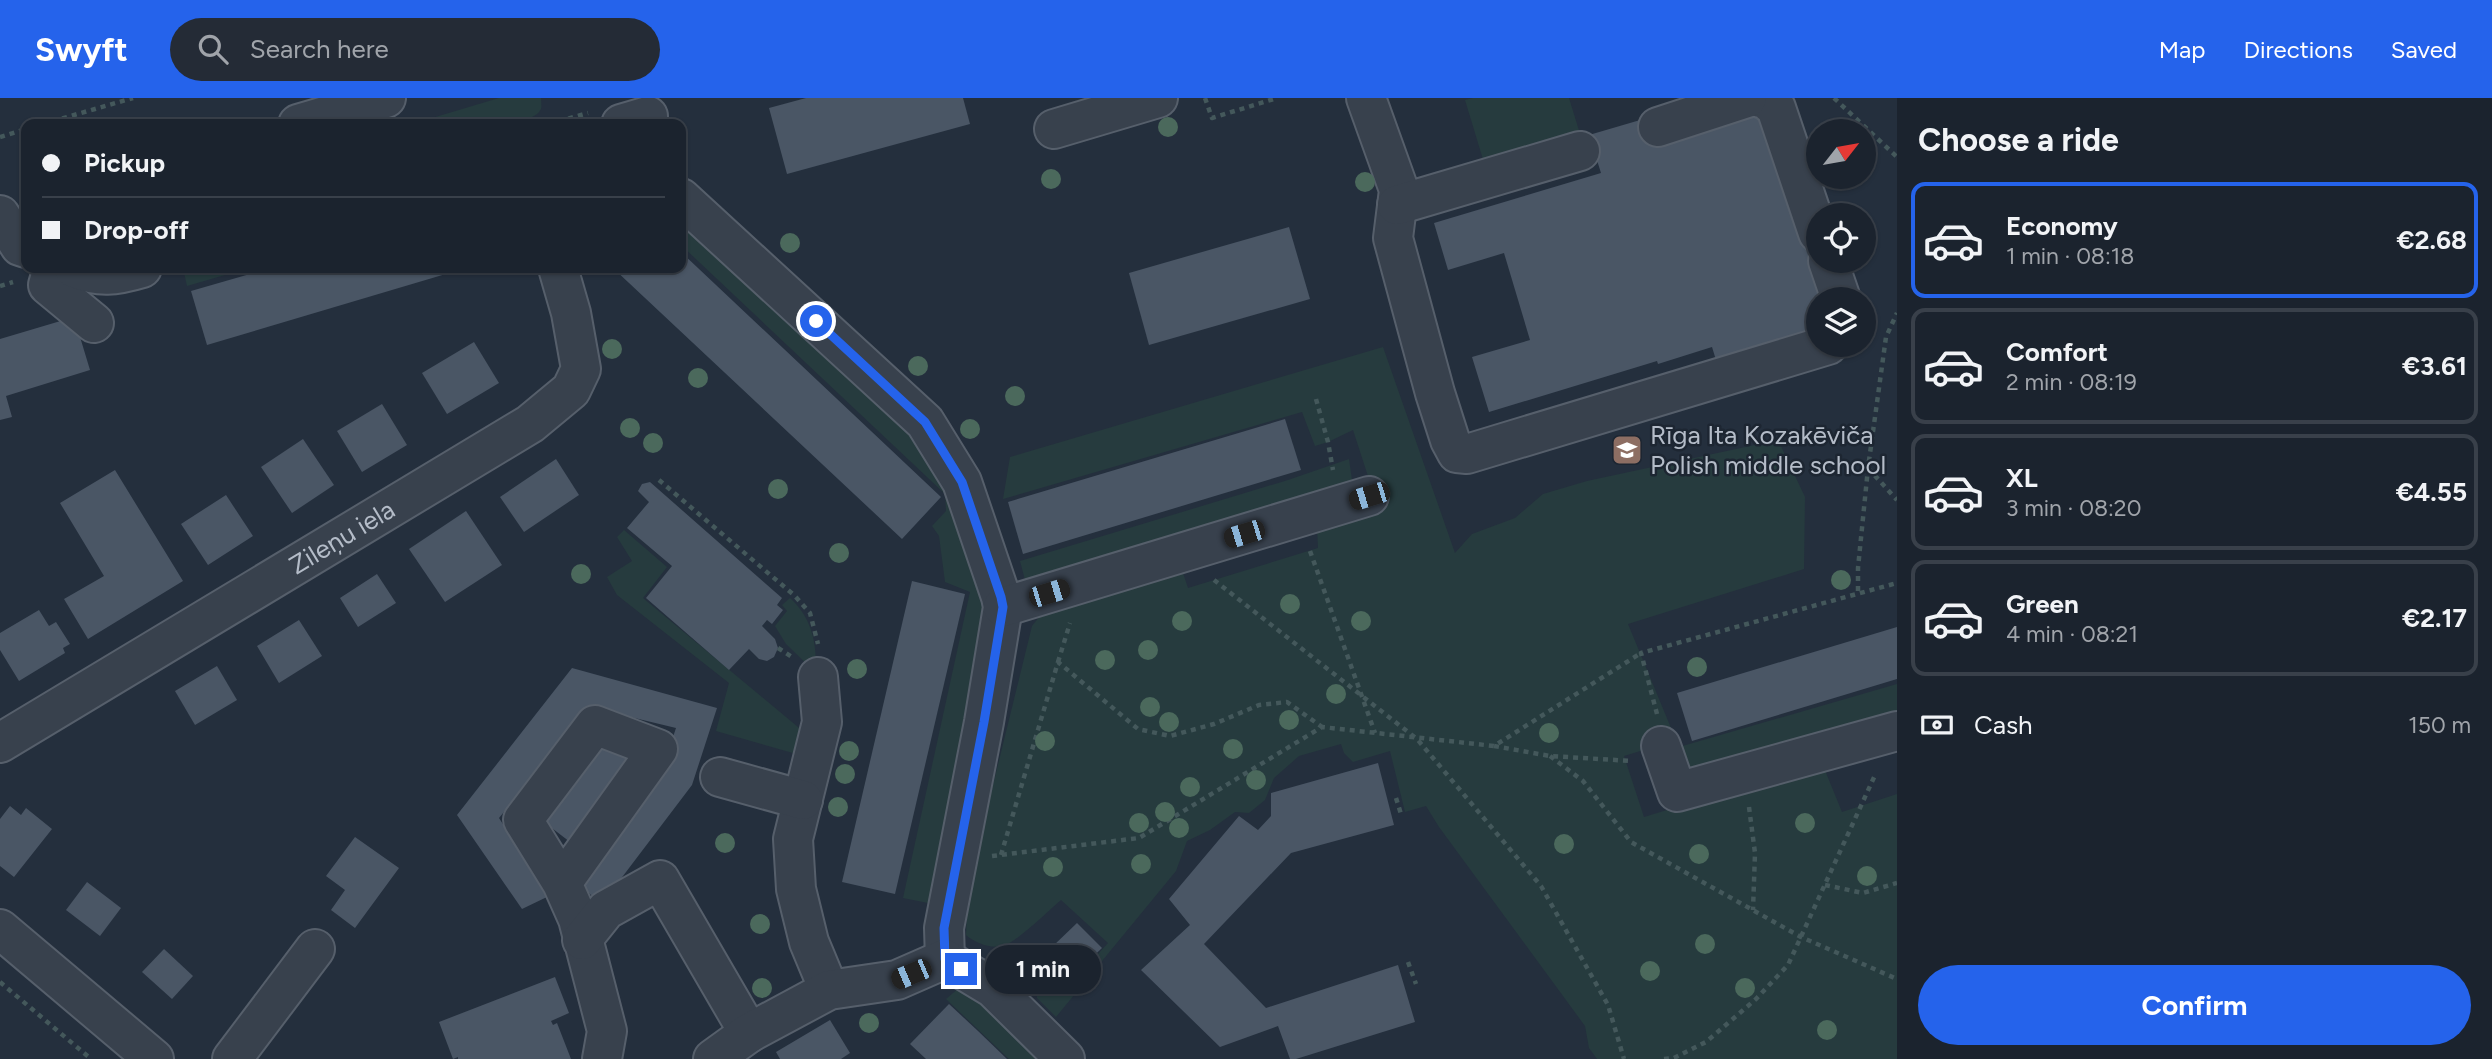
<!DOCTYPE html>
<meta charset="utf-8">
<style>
:root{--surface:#1b232e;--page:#242b36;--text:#f1f3f6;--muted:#a0a4aa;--line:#39404a;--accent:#2563eb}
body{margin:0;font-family:Figtree,sans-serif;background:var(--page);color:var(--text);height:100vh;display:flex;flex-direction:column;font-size:26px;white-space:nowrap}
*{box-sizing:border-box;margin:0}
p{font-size:23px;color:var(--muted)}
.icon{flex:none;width:38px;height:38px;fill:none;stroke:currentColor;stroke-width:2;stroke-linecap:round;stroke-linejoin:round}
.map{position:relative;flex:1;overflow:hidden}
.panel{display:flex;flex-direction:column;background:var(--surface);width:595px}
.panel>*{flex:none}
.top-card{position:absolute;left:21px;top:21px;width:665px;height:154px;border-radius:14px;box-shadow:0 2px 5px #0004,0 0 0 2px var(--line);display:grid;align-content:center;height:154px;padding:0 21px;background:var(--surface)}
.needle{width:46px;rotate:59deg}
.buttons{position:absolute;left:1806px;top:21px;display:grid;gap:14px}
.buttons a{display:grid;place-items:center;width:70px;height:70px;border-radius:50%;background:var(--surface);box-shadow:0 2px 5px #0004,0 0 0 2px var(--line);font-size:35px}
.end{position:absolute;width:32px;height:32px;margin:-16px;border:9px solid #2563eb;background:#fff;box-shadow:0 0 0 4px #fff}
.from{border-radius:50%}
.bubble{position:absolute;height:49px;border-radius:24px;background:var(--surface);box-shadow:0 2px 5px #0004,0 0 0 2px var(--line);font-size:23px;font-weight:700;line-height:49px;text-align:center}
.car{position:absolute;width:21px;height:42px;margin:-21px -10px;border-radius:9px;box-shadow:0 0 5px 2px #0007;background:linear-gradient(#222 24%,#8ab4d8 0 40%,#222 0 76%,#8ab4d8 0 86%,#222 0)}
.top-card b{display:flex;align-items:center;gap:24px;height:66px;font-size:26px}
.top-card b+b{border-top:2px solid var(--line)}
.top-card i{width:18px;height:18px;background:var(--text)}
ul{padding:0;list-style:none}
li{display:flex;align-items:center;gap:21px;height:116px;margin:0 14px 10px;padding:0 7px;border:4px solid var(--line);border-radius:14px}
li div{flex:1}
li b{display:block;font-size:26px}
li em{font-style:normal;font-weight:700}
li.current{border-color:var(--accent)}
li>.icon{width:63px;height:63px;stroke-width:1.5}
h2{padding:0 21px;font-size:32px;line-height:84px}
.pay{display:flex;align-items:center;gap:18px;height:77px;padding:0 21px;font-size:26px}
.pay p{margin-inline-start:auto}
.cta{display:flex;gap:14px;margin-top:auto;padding:14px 21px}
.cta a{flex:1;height:80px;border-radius:42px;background:var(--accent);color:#fff;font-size:28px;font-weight:700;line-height:80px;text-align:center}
header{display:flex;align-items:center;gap:42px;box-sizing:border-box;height:98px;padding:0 35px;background:var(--accent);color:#fff}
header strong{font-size:33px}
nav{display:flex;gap:38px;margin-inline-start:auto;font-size:24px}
.search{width:490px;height:63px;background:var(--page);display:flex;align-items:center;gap:18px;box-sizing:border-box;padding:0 24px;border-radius:38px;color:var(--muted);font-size:26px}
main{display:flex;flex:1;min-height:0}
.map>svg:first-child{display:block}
.green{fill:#263b3e}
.building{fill:#4a5665}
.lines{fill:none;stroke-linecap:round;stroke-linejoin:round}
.minor-casing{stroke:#565f6b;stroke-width:42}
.path{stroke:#44585b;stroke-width:4.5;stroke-dasharray:5 5;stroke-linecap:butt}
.minor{stroke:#38414d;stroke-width:38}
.tree{fill:#4b695c}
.route{stroke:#2563eb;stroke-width:9}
.labels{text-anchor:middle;stroke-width:5;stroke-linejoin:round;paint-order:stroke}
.poi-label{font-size:26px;fill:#b4bcc8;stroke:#1d2632;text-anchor:start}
.street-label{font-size:26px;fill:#b4bcc8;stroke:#1d2632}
</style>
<header>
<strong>Swyft</strong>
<div class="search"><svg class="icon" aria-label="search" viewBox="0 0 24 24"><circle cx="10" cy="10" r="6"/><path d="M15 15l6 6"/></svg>Search here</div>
<nav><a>Map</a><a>Directions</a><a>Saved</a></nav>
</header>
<main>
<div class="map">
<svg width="1897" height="961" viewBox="0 0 1897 961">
<rect width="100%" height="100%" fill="#242f3d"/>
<g class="green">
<path d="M 499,0 L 541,0 C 541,4 542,8 541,11 C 531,34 435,26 412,26 Z"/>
<polygon points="1473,0 1569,0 1581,39 1485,68 1465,2"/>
<polygon points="681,109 923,337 996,492 938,807 903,800 970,494 945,484 939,438 932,428 946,413 945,396 681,147"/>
<polygon points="183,170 249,170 187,188"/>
<path d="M 1383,249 L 1455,455 L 1472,436 L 1515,420 L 1543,396 L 1587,383 L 1778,342 L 1805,399 L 1804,471 L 1628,526 L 1676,642 L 1624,658 L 1644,719 L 1822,665 L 1842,714 L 1897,696 L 1897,961 L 1597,961 L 1589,950 L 1585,928 L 1439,729 L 1426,708 L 1405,714 L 1390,653 L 1353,664 L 1344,655 L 1341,646 L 1299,658 L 1274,680 L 1265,702 L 1249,715 L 1235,714 L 1210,732 L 1187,743 L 1176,773 L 1056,919 L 1037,900 L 1037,885 L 1051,857 L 1077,879 L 1108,845 L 1061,802 C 1048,813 1017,844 1003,848 C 990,851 975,845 966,837 L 968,789 L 1032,528 L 1050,505 L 1182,472 L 1188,490 L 1318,450 L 1317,428 L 1378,409 L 1353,332 L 1328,344 L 1315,348 L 1302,314 L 1003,401 L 1010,359 Z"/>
<polygon points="1349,361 1354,396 1029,497 1020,463 1288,382"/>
<polygon points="624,432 667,469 643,500 804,634 807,659 716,633 729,585 617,497 607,479 632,463 617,439"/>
<path d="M 790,500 C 810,518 816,541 816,567 L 812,571 L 786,546 L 775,528 L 787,513 L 782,507 Z"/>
<polygon points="1897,586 1897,624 1694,683 1679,649"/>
<polygon points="959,890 985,891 1057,961 1009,961 946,901"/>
</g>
<g class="building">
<polygon points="806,0 963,0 970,26 787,76 769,10"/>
<polygon points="1767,14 1824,201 1818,201 1818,232 1716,262 1712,249 1658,266 1657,263 1489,314 1472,259 1530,242 1504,155 1448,172 1434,125 1601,75 1589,37 1647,20"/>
<polygon points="1289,129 1310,201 1149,247 1129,175"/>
<polygon points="681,154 941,399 902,441 613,170 681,170"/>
<polygon points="271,170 466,170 207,247 191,193"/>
<polygon points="74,219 90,272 6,298 12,319 0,322 0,241"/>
<polygon points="474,244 499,285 447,316 422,275"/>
<polygon points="382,306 407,347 362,374 337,333"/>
<polygon points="1285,321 1301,372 1023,456 1008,404"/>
<polygon points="303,341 334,387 292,415 261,369"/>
<polygon points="556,361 579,397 524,434 500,399"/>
<polygon points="115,372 183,483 88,541 64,501 104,478 60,405"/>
<polygon points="650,384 782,500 777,507 783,512 772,526 767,522 762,528 775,541 778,550 774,559 767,563 759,561 749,551 729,572 646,500 672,468 627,430 649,404 638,393 642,386"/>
<polygon points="226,397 253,438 208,467 181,426"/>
<polygon points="466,413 502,467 445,504 409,451"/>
<polygon points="377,476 396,505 358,529 340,500"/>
<polygon points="912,483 965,496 895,796 842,784"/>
<polygon points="39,512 49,528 56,524 70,546 63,550 65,555 19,583 0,552 0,535"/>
<polygon points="299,522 322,558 279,585 257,548"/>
<polygon points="1897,529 1897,581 1692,643 1677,595"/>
<polygon points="217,568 237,602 195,627 175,593"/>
<polygon points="572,570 717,610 692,687 601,807 580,786 660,678 676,630 589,609 499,720 549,798 522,811 457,717"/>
<polygon points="607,643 632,661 570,744 544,724"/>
<polygon points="1378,665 1394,727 1291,755 1204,846 1266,910 1398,867 1415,924 1296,961 1290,961 1278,928 1220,949 1141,872 1190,827 1169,801 1239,718 1258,732 1271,718 1271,695"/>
<polygon points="10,708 21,717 26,710 52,731 14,779 0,768 0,721"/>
<polygon points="355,739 399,770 355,830 331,812 345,792 326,778"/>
<polygon points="87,784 121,810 100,838 66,812"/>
<polygon points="1077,825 1102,850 1077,874 1052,849"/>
<polygon points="164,851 193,878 172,901 142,874"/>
<polygon points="555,879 569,915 551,923 553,927 557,925 571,961 458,961 458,959 453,961 439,924"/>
<polygon points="949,906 978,933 1007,961 926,961 910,946"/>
<polygon points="830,922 850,955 841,961 780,961 776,954"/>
</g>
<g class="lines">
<g class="minor-casing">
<g id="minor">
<polyline points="1366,0 1399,92 1393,140 1435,295 1450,342 1457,355 1467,356 1828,247"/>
<polyline points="1760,0 1764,0 1776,10 1818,135"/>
<polyline points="298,26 386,0"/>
<polyline points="621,26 648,18"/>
<polyline points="1658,29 1747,0"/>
<polyline points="1054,31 1158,0"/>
<polyline points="681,100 925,324 962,384 1001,499 1003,509 984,624 944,830 945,861"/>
<polyline points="1397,107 1580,53"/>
<polyline points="0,117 20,148 26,150"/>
<polyline points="1828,163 1841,201"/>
<polyline points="53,170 48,187 94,225"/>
<path d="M 74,170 C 100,180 115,178 142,170"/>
<polyline points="1003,509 1369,398"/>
<polyline points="818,579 822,624 793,741 796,791 809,844 829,892"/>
<path id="s1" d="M 0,645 L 530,326 L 571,292 L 581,271 L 571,215 L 558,170"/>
<polyline points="1661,648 1677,694 1897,633"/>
<polyline points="720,679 803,702"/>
<polyline points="562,785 523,722 595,627 658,651 562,785 578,821 607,933 602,961"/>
<polyline points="0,831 154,961"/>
<polyline points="582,842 606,812 660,782 749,935"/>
<polyline points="945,861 993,890 1065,961"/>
<polyline points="232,961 315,851"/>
<polyline points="713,961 749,935 829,892 897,882 945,861"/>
</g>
</g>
<g class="path">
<polyline points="1205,0 1212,20 1277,0"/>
<polyline points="1834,0 1897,59"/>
<polyline points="43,26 133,0"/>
<polyline points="549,26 588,15"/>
<polyline points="0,39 26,31"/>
<polyline points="0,188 13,184"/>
<polyline points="1316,301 1328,344 1333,372"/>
<polyline points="1868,370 1897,402"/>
<polyline points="659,382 795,498 810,515 818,546"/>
<polyline points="1310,453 1375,635"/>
<polyline points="1214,482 1417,641 1541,788 1608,907 1624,961"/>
<polyline points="1858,493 1858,470 1868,370 1886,239 1897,215"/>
<polyline points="778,550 792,559"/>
<polyline points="1058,564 1070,525"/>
<polyline points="1657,616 1641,555 1897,485"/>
<polyline points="1494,648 1550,658 1632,663"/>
<polyline points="1550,658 1583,683 1631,744 1801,839 1897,881"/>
<polyline points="1396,700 1401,716"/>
<polyline points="1749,709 1755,755 1753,812"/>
<polyline points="1001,757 1058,564 1138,631 1170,638 1214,626 1259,607 1287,604 1322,629"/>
<polyline points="992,758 1139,740 1322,629 1494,648 1641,555"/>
<polyline points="1825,787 1863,795 1897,785"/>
<polyline points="1408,864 1416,886"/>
<polyline points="0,884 91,961"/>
<polyline points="1664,961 1674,960 1706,944 1756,901 1788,867 1876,675"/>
</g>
<use href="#minor" class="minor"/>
</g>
<g class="tree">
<circle cx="1168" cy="29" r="10"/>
<circle cx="1051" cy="81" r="10"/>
<circle cx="1365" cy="84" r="10"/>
<circle cx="790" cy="145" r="10"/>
<circle cx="612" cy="251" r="10"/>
<circle cx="918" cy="268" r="10"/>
<circle cx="698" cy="280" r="10"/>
<circle cx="1015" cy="298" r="10"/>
<circle cx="630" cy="330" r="10"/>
<circle cx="970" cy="331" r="10"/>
<circle cx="653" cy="345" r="10"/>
<circle cx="778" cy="391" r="10"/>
<circle cx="839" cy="455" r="10"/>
<circle cx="581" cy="476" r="10"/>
<circle cx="1841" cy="482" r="10"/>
<circle cx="1290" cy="506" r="10"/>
<circle cx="1182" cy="523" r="10"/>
<circle cx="1361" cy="523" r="10"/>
<circle cx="1148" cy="552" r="10"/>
<circle cx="1105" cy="562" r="10"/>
<circle cx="1697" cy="569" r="10"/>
<circle cx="857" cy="571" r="10"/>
<circle cx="1336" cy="596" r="10"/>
<circle cx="1150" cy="609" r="10"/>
<circle cx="1289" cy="622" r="10"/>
<circle cx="1169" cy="624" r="10"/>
<circle cx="1549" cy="635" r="10"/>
<circle cx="1045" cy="643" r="10"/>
<circle cx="1233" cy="651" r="10"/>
<circle cx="849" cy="653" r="10"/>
<circle cx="845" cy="676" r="10"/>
<circle cx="1256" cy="682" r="10"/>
<circle cx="1190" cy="689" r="10"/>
<circle cx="838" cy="709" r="10"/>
<circle cx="1165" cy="714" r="10"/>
<circle cx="1139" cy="725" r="10"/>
<circle cx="1805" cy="725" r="10"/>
<circle cx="1179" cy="730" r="10"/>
<circle cx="725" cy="745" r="10"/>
<circle cx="1564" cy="746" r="10"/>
<circle cx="1699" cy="756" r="10"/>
<circle cx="1141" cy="766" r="10"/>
<circle cx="1053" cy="769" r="10"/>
<circle cx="1867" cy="778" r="10"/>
<circle cx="760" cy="826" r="10"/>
<circle cx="1705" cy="846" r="10"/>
<circle cx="1650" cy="873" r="10"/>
<circle cx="762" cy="890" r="10"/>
<circle cx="1745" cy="890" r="10"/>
<circle cx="869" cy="925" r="10"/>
<circle cx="1827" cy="932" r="10"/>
</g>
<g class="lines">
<polyline class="route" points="816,223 925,324 962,384 1001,499 1003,509 984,624 944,830 945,861 961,871"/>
</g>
<defs>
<g id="school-square" transform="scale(1.575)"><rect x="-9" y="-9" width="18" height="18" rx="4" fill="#8d6e63" stroke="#1d2632"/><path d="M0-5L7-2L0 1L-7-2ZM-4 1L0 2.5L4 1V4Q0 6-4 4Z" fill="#fff"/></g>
</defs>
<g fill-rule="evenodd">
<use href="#school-square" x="1627" y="352"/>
</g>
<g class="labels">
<g class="poi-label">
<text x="1650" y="346">Rīga Ita Kozakēviča<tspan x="1650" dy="30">Polish middle school</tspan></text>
</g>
<g class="street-label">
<text dy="9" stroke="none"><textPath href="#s1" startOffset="399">Zileņu iela</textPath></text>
</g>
</g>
</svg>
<div class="buttons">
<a><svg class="needle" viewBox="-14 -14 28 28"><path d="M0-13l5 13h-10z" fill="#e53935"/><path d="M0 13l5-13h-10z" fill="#a0a4aa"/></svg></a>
<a><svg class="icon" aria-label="locate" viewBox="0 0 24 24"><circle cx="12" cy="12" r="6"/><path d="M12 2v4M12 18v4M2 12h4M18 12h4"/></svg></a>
<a><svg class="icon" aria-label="layers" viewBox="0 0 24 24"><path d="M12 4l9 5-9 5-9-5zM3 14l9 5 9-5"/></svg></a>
</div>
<i class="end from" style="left:816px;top:223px"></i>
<i class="end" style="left:961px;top:871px"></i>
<div class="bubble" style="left:985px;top:847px;width:116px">1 min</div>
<i class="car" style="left:1369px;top:398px;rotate:253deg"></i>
<i class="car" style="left:1244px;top:436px;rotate:253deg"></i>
<i class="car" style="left:1049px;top:495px;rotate:73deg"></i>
<i class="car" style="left:911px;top:876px;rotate:247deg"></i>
<div class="top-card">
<b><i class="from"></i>Pickup</b>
<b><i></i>Drop-off</b>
</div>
</div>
<section class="panel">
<h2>Choose a ride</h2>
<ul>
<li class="current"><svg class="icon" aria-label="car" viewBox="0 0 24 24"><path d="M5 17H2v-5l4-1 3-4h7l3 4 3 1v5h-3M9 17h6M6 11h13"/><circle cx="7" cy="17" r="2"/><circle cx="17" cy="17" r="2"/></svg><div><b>Economy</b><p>1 min · 08:18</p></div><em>€2.68</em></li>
<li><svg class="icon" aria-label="car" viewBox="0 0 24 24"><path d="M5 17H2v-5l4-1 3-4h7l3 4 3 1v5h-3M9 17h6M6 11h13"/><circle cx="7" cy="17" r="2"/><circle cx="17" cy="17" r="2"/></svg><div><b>Comfort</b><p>2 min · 08:19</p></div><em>€3.61</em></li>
<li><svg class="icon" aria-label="car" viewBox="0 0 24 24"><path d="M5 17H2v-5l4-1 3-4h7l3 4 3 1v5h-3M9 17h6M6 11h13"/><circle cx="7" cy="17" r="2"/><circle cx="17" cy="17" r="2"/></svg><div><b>XL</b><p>3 min · 08:20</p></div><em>€4.55</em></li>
<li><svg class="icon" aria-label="car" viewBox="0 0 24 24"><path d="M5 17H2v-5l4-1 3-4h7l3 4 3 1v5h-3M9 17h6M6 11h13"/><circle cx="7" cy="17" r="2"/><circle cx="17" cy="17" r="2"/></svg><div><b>Green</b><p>4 min · 08:21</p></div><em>€2.17</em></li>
</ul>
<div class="pay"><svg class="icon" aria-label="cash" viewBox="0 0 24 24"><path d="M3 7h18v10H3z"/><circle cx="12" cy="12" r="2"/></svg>Cash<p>150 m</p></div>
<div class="cta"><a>Confirm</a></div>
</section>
</main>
